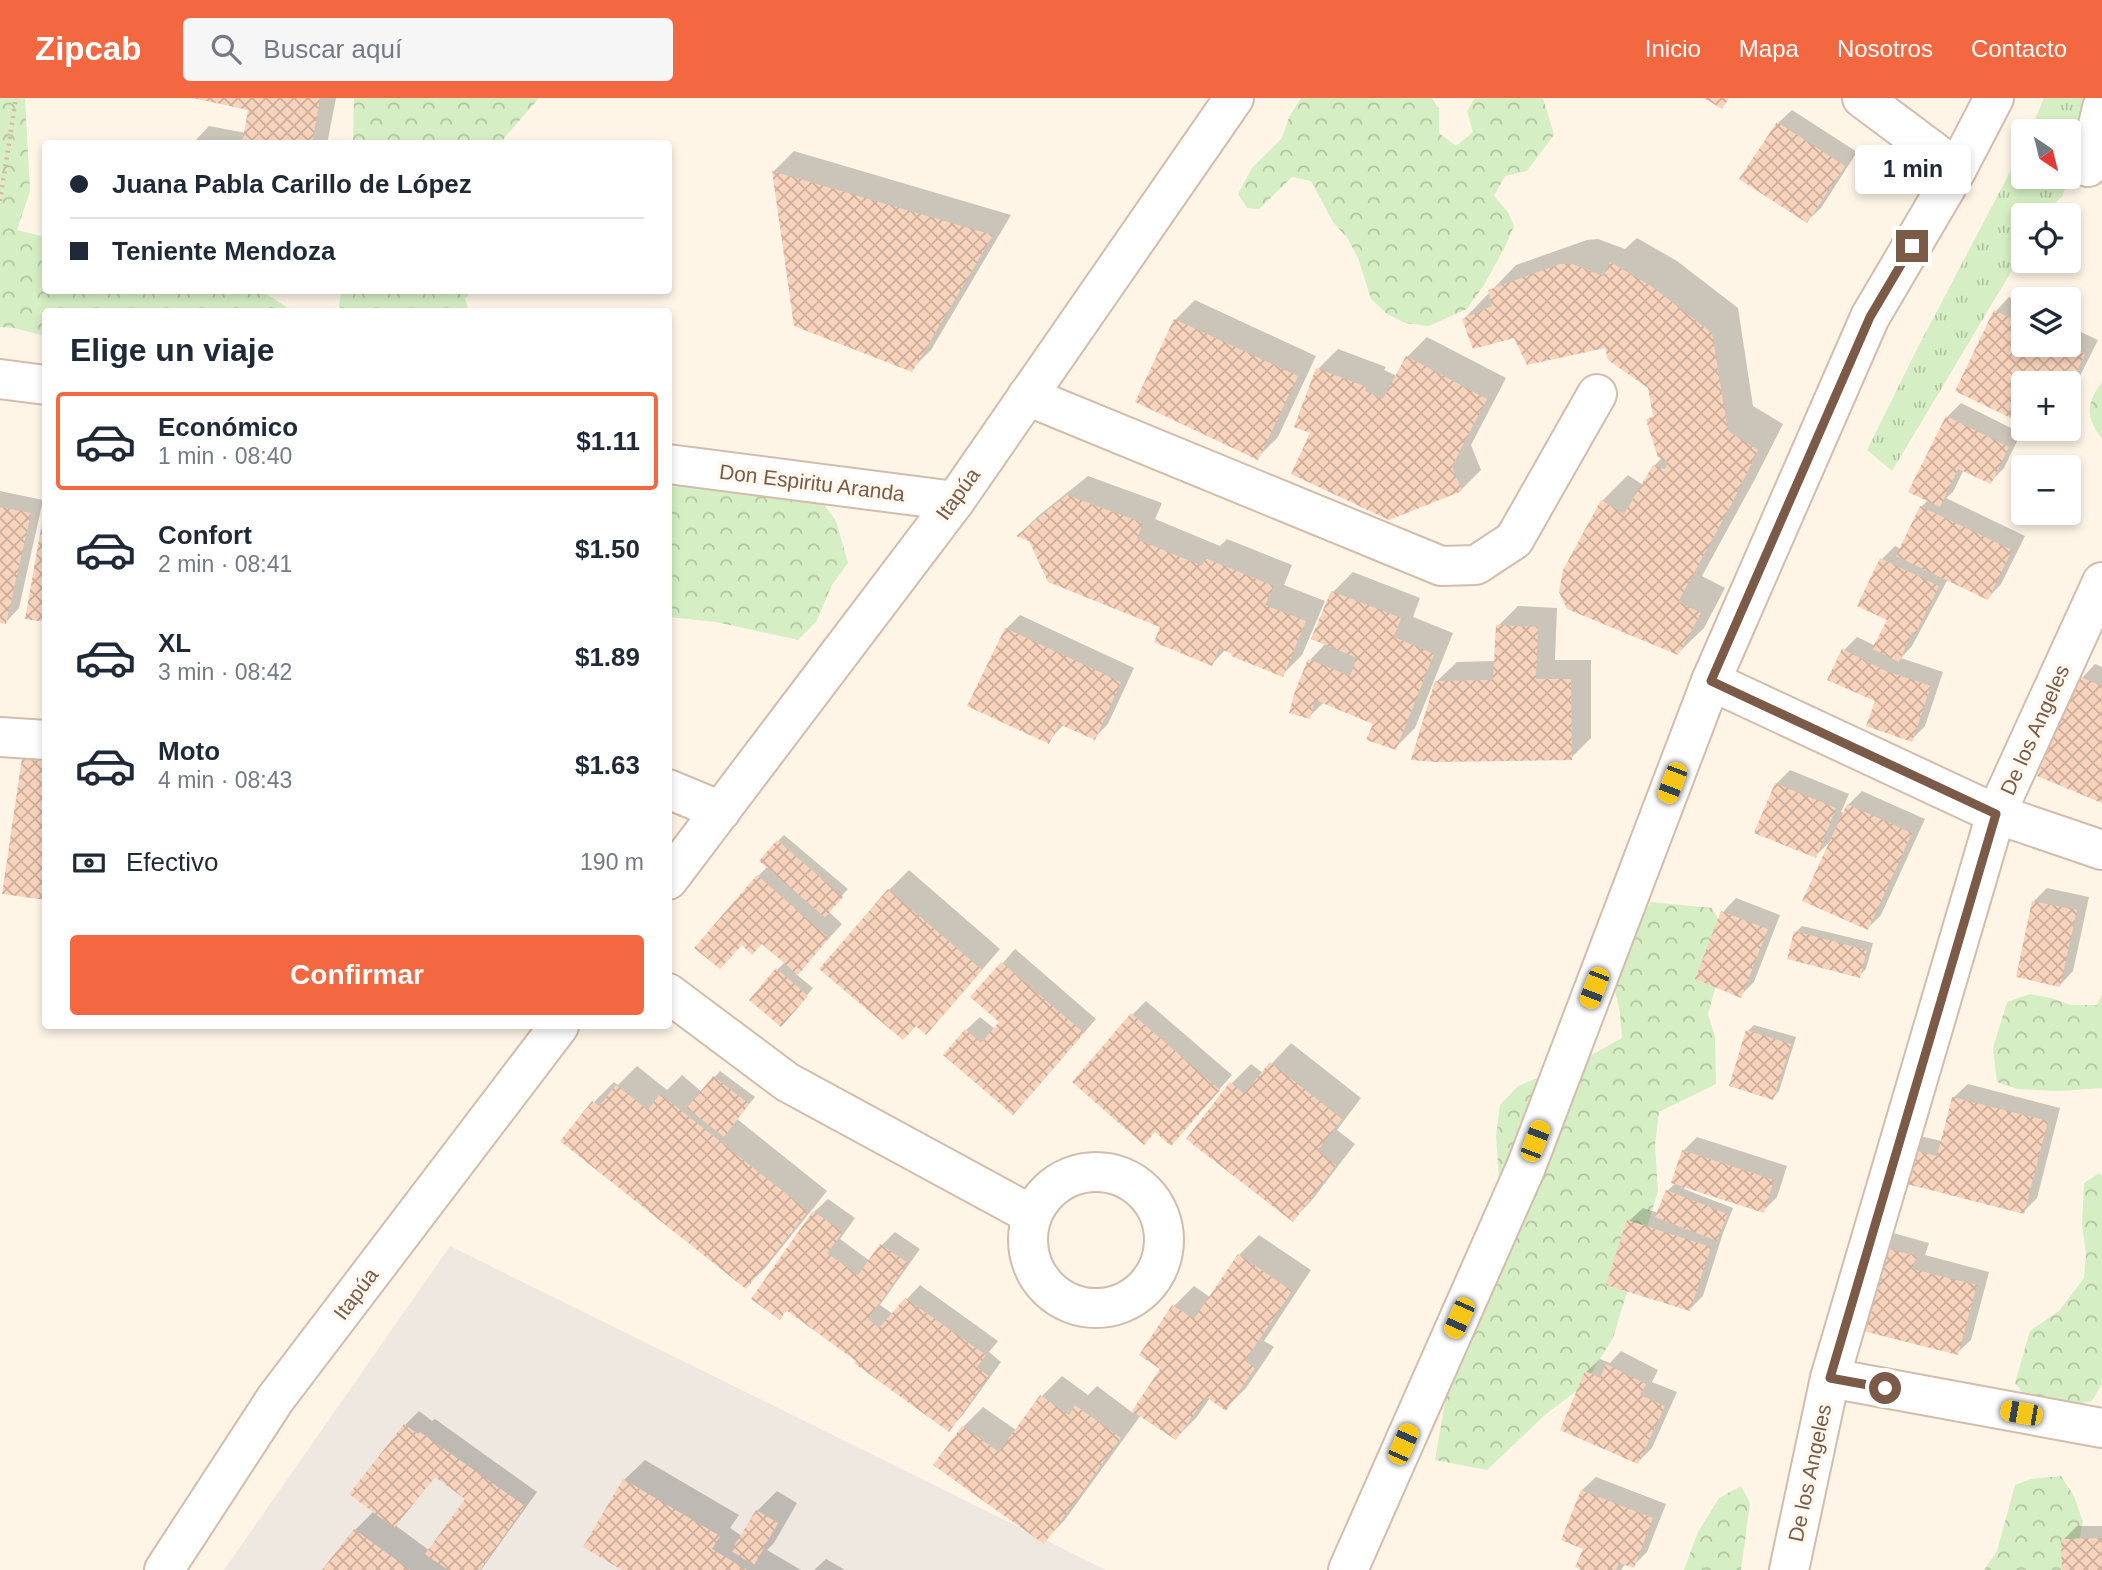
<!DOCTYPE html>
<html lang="es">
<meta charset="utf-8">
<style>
:root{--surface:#fff;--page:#f6f6f7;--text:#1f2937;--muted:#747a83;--line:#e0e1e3;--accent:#f46841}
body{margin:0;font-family:Arial,sans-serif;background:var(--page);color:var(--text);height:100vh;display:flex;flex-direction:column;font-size:26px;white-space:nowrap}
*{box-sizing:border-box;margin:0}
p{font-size:23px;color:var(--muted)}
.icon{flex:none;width:38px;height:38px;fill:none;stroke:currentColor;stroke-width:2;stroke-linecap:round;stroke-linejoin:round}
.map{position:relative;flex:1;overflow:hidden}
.drawer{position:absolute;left:42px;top:210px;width:630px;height:721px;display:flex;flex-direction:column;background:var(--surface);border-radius:7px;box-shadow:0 4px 10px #0003}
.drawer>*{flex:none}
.hud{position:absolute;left:42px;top:42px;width:630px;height:154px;border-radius:7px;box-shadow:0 4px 10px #0003;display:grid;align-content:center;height:154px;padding:0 28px;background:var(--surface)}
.needle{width:46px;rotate:145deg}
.fabs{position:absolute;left:2011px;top:21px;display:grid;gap:14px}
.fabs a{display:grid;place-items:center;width:70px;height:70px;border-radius:7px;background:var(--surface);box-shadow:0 4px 10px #0003;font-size:35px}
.end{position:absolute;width:32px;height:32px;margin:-16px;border:9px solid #7c5a48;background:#fff;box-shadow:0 0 0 4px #fff}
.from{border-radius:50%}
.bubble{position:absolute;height:49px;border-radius:7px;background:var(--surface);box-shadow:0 4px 10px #0003;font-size:23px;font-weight:700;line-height:49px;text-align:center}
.car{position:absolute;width:21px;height:42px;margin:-21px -10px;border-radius:9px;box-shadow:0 0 5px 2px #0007;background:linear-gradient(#f5c518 24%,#345 0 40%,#f5c518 0 76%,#345 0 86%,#f5c518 0)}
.hud b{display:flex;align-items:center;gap:24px;height:66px;font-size:26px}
.hud b+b{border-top:2px solid var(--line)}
.hud i{width:18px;height:18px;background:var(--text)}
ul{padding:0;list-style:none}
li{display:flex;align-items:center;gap:21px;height:98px;margin:0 14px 10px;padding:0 14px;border:4px solid transparent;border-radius:7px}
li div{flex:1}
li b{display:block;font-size:26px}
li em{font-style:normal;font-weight:700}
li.current{border-color:var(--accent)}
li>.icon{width:63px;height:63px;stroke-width:1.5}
h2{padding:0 28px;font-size:32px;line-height:84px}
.pay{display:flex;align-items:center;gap:18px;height:77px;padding:0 28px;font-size:26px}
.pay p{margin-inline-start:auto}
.primary-button{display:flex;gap:14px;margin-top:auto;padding:14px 28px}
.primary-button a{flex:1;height:80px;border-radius:7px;background:var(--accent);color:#fff;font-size:28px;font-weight:700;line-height:80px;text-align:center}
header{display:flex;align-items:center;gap:42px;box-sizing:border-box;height:98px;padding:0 35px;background:var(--accent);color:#fff}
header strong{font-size:33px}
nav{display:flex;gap:38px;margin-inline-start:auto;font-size:24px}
.search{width:490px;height:63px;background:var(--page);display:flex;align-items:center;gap:18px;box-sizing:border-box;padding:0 24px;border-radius:7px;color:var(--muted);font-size:26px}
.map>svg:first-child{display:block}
.industrial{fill:#efe8e1}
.grass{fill:url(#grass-tufts)}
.forest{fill:url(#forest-crowns)}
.shadow{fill:#0003;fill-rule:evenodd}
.building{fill:url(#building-cross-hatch)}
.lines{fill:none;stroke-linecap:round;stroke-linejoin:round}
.minor-casing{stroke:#d3bcab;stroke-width:42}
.path{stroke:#ddb69e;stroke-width:4.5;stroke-dasharray:2 5;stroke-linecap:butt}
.minor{stroke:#fff;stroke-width:38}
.route{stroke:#7c5a48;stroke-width:9}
.labels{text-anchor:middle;stroke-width:7;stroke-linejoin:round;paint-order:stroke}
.street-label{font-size:21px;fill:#7c5a48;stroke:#fff9f0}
</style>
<header>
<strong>Zipcab</strong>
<div class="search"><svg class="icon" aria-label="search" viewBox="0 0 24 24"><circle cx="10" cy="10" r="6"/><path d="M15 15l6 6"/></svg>Buscar aquí</div>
<nav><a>Inicio</a><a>Mapa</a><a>Nosotros</a><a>Contacto</a></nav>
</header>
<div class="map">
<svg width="2102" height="1472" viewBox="0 0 2102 1472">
<defs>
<pattern id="grass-tufts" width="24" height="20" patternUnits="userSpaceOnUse" patternTransform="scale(1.75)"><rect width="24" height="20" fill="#d5eec3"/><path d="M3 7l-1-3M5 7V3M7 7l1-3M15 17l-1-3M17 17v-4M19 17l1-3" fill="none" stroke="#b2c4a0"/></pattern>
<pattern id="forest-crowns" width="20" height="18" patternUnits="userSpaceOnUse" patternTransform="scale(1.75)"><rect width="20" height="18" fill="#d5eec3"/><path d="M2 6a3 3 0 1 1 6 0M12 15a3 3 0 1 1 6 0" fill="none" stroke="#b2c4a0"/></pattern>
<pattern id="building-cross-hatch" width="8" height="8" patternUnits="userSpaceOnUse" patternTransform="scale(1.75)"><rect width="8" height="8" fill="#f7d3bc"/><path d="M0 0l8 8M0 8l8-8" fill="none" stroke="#cdae9b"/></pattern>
</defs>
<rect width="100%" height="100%" fill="#fef5e7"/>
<polygon class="industrial" points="450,1148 1106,1472 224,1472"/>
<polygon class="grass" points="2044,0 2088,0 2090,31 2062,99 2050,109 2045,117 2023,117 2023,154 1892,373 1867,352 1916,253 2023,49 2023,79 2068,79 2068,33 2030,33"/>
<g class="forest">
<polygon points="0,0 25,0 30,93 17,132 45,139 46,192 262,193 288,210 287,213 46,214 45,238 14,230 0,229"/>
<polygon points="354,0 539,0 500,45 353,46"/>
<polygon points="1301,0 1432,0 1439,11 1439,35 1456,48 1473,34 1467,13 1475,0 1543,0 1554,37 1527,73 1505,78 1494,98 1508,114 1514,128 1505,149 1484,187 1467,211 1429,228 1405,225 1387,216 1371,201 1358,160 1348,141 1333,124 1311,83 1292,79 1259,111 1247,110 1238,96 1252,70 1282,40 1289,19"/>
<polygon points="341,193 470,193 465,201 469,213 342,213 339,209"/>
<path d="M 2102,284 L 2102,341 C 2086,319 2085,307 2102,284 Z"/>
<polygon points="715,386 816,395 836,423 848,465 832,487 816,524 798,542 716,524 669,519 669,389"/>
<polygon points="1651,804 1712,810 1729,840 1708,916 1715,939 1716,986 1659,1014 1655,1047 1658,1093 1613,1240 1583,1288 1546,1316 1487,1372 1435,1362 1453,1258 1500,1095 1496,1038 1500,1007 1518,988 1588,959 1622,940 1620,915 1610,871"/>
<polygon points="2030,896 2051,900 2071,907 2097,907 2102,896 2102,990 2058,993 2017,991 1997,984 1993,950 2007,904"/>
<polygon points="2099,1075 2102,1078 2102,1286 2092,1303 2062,1308 2031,1305 2015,1285 2030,1233 2059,1213 2084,1180 2086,1155 2082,1126 2084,1085"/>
<polygon points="2061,1378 2074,1398 2083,1424 2073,1472 1984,1472 1997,1453 2015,1387 2030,1381"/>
<polygon points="1741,1388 1750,1405 1741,1472 1684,1472 1698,1434 1719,1400"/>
</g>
<g class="shadow">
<polygon points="195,0 336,0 327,46 192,46 209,28 246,35 251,10"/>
<polygon points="1792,12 1857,54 1821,110 1807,123 1778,25"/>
<polygon points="794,53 1011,117 931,252 911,272 796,226 774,73"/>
<polygon points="1637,140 1677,163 1738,210 1753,308 1783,326 1755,381 1702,478 1725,490 1704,530 1678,555 1602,403 1628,377 1643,387 1654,368 1663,359 1648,323 1655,316 1649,289 1606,248 1514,238 1464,221 1516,167 1587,142 1598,141 1625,151"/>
<polygon points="2009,199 2023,206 2023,247 2068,247 2068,228 2098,242 2068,302 2068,285 2023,285 2023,324 1957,292 1996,213"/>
<polygon points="1195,202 1316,258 1278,339 1258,359 1175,222"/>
<polygon points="1427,239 1506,280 1471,347 1481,372 1461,392 1313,334 1318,271 1338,251 1386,269 1384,272 1397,278 1407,259"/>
<polygon points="1961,305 2021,335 2004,370 1990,384 1964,371 1953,394 1946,400 2025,438 2001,486 1988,500 1948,481 1912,548 1901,560 1943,574 1925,628 1911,642 1877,602 1844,552 1857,539 1876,548 1889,521 1882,461 1895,448 1901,451 1921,409 1928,402 1947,319"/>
<polygon points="2037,331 2050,331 2046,335"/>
<polygon points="1088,378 1162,405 1155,421 1220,448 1227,441 1292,467 1284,487 1325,503 1302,557 1282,577 1226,551 1212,566 1162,528 1030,442 1019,437 1038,418"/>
<polygon points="0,393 43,402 19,510 6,524 0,523"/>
<polygon points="1353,474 1420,500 1413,519 1453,535 1415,630 1395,650 1375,625 1324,604 1309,619 1310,562 1326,545 1333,494"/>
<polygon points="1518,508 1557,510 1555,562 1591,562 1591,640 1571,660 1434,586 1457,564 1496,563 1498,528"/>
<polygon points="1020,517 1134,570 1108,626 1094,640 1064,626 1048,644 1006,531"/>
<polygon points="2095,566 2102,569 2102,702 2082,580"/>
<polygon points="1790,672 1849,696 1841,714 1844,715 1848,707 1862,693 1925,721 1881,817 1868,830 1833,741 1815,758 1776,686"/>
<polygon points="784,737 848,791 828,813 842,826 796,876 813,890 788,920 777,872 786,863 758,778 768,768 778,743"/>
<polygon points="909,772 1000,851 945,915 925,934 889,792"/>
<polygon points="2047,790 2089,799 2073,873 2060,887 2034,803"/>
<polygon points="1736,800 1780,817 1754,884 1740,898 1723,814"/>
<polygon points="1802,828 1873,845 1866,871 1859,878 1796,834"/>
<polygon points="1015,851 1096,921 1027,1001 966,932 980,919 995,931 1001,924 973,899"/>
<polygon points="1146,903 1232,977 1171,1046 1133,916"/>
<polygon points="1754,927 1796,939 1779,993 1773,1000 1748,933"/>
<polygon points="1291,945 1361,1000 1337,1032 1355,1046 1312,1102 1293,1122 1231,986 1251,966 1263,975"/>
<polygon points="637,968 667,992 682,977 702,994 720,973 755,999 737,1021 827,1093 766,1169 746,1189 594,1004 614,984 618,987"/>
<polygon points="1968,986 2060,1010 2037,1100 2023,1114 1898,1082 1919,1038 1942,1043 1954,999"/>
<polygon points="1697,1039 1787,1068 1777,1099 1763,1113 1685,1088 1684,1091 1733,1110 1723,1135 1703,1198 1690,1211 1629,1123 1643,1110 1658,1115 1667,1093 1676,1085 1683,1053"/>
<polygon points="828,1101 855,1120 840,1141 870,1163 882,1147 895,1134 920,1151 880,1207 893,1216 920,1187 998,1243 989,1254 1001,1264 962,1318 948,1332 859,1262 788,1211 779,1220 814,1114"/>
<polygon points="1893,1135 1929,1145 1925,1157 1989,1174 1971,1242 1957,1255 1857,1230"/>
<polygon points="1259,1137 1311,1172 1264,1243 1274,1249 1246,1290 1226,1310 1210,1300 1196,1320 1176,1340 1141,1317 1064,1423 1044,1443 936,1367 963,1329 983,1309 1016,1332 1042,1298 1062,1278 1088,1297 1097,1288 1133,1315 1163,1270 1174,1208 1194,1188 1211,1200 1239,1157"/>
<polygon points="1621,1253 1658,1272 1652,1284 1677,1294 1652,1350 1638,1364 1586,1274 1600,1261 1610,1265"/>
<path d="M 419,1313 L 432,1323 L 435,1321 L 537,1394 L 481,1472 L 325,1472 L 355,1432 L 374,1413 L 405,1327 ZM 436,1378 L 467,1400 L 430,1453 L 395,1427 Z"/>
<polygon points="645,1362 739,1417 730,1430 742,1438 757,1413 777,1393 797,1405 774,1445 767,1452 801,1472 625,1472 624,1382"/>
<polygon points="1596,1379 1666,1406 1647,1454 1633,1468 1626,1465 1621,1472 1586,1472 1585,1450 1563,1441 1582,1392"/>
<polygon points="2077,1428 2102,1428 2102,1472 2064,1472 2063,1442"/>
<polygon points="826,1461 845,1472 814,1472"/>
</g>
<g class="building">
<polygon points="193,0 320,0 312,46 242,46 248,12"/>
<polygon points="1704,0 1729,0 1722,11"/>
<polygon points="1777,24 1845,68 1807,125 1739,81"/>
<polygon points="772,73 993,137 912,274 794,228"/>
<polygon points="1610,164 1651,188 1712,235 1728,333 1758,352 1730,409 1678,504 1701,515 1678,557 1567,511 1559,494 1563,472 1601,402 1624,416 1653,367 1665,371 1668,364 1658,359 1646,322 1653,318 1648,290 1608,262 1605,250 1527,267 1514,240 1473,251 1462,221 1492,208 1488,192 1560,166 1572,166 1603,178"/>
<polygon points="1994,212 2023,226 2023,247 2067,247 2085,256 2068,291 2068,285 2023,285 2023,326 1955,293"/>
<polygon points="1174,221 1298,278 1258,362 1135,304"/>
<polygon points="1406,258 1487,301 1452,368 1462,393 1389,422 1291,376 1310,335 1294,329 1316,270 1367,289 1365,293 1383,301"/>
<polygon points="1946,318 2009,349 1991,386 1958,371 1940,409 1908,394"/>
<polygon points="1067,397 1143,425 1137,441 1202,468 1205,460 1274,488 1265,507 1306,523 1283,579 1231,558 1232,556 1219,550 1212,568 1154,544 1160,529 1048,484 1029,443 1016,438"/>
<polygon points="1920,408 2012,452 1988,502 1896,458"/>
<polygon points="0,409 31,415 6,526 0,525"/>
<polygon points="42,425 46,426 46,524 25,521"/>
<polygon points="1880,460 1939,488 1915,536 1912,534 1899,564 1872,551 1887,522 1857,508"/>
<polygon points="1331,493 1401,520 1394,539 1434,556 1396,652 1366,642 1373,626 1315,602 1310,621 1289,615 1295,593 1308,561 1350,578 1357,560 1311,541"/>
<polygon points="1496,527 1538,529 1536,581 1571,581 1572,662 1436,664 1411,662 1435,583 1493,582"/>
<polygon points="1005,530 1121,584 1095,642 1059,626 1049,646 967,608"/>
<polygon points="1842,551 1886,573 1931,588 1912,644 1866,628 1875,603 1827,582"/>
<polygon points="2080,579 2102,588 2102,705 2037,678"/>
<polygon points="22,660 46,663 46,802 2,796"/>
<polygon points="1775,685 1836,710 1816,760 1754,735"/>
<polygon points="1847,706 1912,735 1868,832 1802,803"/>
<polygon points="777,742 843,799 825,819 759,763"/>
<polygon points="757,777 829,840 798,877 762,846 752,857 742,847 720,871 694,850"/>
<polygon points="888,791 982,872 926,937 916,928 903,942 819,871"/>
<polygon points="2032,803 2077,812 2060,889 2016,879"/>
<polygon points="1721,813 1768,831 1741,900 1695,881"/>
<polygon points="1794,833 1867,852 1860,880 1787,861"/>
<polygon points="1001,864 1084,935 1013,1017 943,957 965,931 981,945 999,924 970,899"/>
<polygon points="776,870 808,898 781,929 749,902"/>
<polygon points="1131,915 1220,992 1171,1048 1155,1034 1144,1047 1072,984"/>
<polygon points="1746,932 1791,946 1773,1002 1729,988"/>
<polygon points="1270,964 1342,1021 1318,1052 1336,1067 1293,1124 1186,1041 1230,984 1244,996"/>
<polygon points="713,978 749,1006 724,1039 687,1010"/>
<polygon points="616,987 648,1012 660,996 808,1113 746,1191 560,1043 592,1003 599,1008"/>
<polygon points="1952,999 2048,1023 2024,1116 1895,1083 1904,1050 1937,1058"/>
<polygon points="1682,1052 1774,1082 1764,1115 1671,1085"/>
<polygon points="1666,1092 1728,1116 1717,1143 1655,1119"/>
<polygon points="813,1113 843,1134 827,1155 858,1177 880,1146 908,1165 868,1221 879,1230 905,1200 986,1257 977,1269 989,1278 949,1334 854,1265 856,1263 786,1212 780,1222 751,1201"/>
<polygon points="1627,1122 1711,1149 1690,1213 1606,1187"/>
<polygon points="1877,1148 1917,1158 1912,1171 1977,1187 1958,1257 1855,1231"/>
<polygon points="1238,1156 1292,1193 1245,1263 1255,1270 1226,1313 1206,1299 1176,1342 1132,1313 1160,1271 1139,1257 1172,1207 1194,1221"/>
<polygon points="1606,1266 1646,1286 1640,1297 1665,1308 1638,1366 1560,1332 1585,1273 1600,1280"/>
<polygon points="1040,1297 1069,1317 1075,1307 1121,1340 1044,1446 933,1367 962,1328 999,1354"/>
<polygon points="404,1326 418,1336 420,1334 525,1408 480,1472 448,1472 425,1456 465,1401 435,1379 394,1430 349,1396"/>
<polygon points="623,1381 720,1438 712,1451 747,1472 622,1472 583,1449"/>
<polygon points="1581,1392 1653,1420 1634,1470 1619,1465 1616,1472 1582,1472 1575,1469 1583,1451 1561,1442"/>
<polygon points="756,1412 778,1425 754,1467 731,1453"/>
<polygon points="354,1431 410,1472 322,1472"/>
<polygon points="2102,1440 2102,1472 2062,1472 2061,1441"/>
</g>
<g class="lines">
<g class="minor-casing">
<g id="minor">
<polyline points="1862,0 1957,71"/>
<polyline points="2088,69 2102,10"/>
<polyline points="0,281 46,287"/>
<polyline points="1027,298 1441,468 1476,467 1514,442 1597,296"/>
<polyline points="668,366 955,403"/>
<polyline points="1711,583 1996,716 2102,752"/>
<polyline points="0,639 46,642"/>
<polyline points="668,691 721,713"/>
<polyline points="668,782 955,403 1234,0"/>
<polyline points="668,895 787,984 1032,1117"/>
<circle cx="1096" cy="1142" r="68"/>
<polyline points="1830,1280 2102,1330"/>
<polyline points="164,1472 276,1300 559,928"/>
<polyline points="1348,1472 1526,1069 1711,583 1870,219 1957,71 1994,0"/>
<polyline points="1789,1472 1830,1280 1996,716 2102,484"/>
</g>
</g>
<polyline class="path" points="0,103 16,0"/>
<use href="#minor" class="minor"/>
</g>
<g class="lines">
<polyline class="route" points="1885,1290 1830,1280 1996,716 1711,583 1870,219 1912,148"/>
</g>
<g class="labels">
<g class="street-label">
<text transform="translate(812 385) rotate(7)" y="7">Don Espiritu Aranda</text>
<text transform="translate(958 396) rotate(-54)" y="7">Itapúa</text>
<text transform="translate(2035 632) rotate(-66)" y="7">De los Angeles</text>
<text transform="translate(356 1196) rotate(-53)" y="7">Itapúa</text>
<text transform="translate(1810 1375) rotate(-78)" y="7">De los Angeles</text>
</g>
</g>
</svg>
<div class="fabs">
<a><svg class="needle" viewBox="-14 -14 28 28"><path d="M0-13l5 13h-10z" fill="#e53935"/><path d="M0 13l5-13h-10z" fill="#747a83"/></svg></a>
<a><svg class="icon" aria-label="locate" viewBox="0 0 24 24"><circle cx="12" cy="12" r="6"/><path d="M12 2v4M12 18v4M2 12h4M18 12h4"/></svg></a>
<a><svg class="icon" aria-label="layers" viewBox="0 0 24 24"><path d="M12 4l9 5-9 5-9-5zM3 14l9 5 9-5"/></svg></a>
<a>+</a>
<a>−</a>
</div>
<i class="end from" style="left:1885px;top:1290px"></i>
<i class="end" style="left:1912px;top:148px"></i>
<div class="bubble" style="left:1855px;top:47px;width:116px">1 min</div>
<i class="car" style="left:1672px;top:685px;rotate:201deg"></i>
<i class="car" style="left:1594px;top:890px;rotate:201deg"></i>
<i class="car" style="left:1535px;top:1043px;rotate:21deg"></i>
<i class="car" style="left:1459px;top:1220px;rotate:204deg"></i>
<i class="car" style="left:2021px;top:1315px;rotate:280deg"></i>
<i class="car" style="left:1403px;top:1346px;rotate:24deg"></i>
<div class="hud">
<b><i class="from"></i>Juana Pabla Carillo de López</b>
<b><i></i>Teniente Mendoza</b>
</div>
<section class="drawer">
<h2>Elige un viaje</h2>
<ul>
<li class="current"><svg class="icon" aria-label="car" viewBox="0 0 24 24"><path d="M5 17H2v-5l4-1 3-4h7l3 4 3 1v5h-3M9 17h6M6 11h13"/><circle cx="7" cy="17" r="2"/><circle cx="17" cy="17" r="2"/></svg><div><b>Económico</b><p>1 min · 08:40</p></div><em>$1.11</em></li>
<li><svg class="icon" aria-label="car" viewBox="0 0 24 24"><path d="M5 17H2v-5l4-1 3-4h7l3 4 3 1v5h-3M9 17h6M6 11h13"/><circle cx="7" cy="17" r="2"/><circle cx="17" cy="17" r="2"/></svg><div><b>Confort</b><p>2 min · 08:41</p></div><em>$1.50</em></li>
<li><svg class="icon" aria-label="car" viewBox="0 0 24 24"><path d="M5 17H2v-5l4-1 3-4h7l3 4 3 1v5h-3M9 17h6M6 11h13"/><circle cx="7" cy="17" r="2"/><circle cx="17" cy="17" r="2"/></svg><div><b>XL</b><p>3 min · 08:42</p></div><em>$1.89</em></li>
<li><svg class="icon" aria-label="car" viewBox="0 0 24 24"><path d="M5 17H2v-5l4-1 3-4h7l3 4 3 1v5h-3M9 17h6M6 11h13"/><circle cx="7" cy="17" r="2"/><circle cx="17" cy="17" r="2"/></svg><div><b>Moto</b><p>4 min · 08:43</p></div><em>$1.63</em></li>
</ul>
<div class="pay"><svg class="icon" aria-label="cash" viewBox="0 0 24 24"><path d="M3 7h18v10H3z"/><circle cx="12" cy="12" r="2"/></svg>Efectivo<p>190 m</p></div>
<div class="primary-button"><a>Confirmar</a></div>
</section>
</div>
